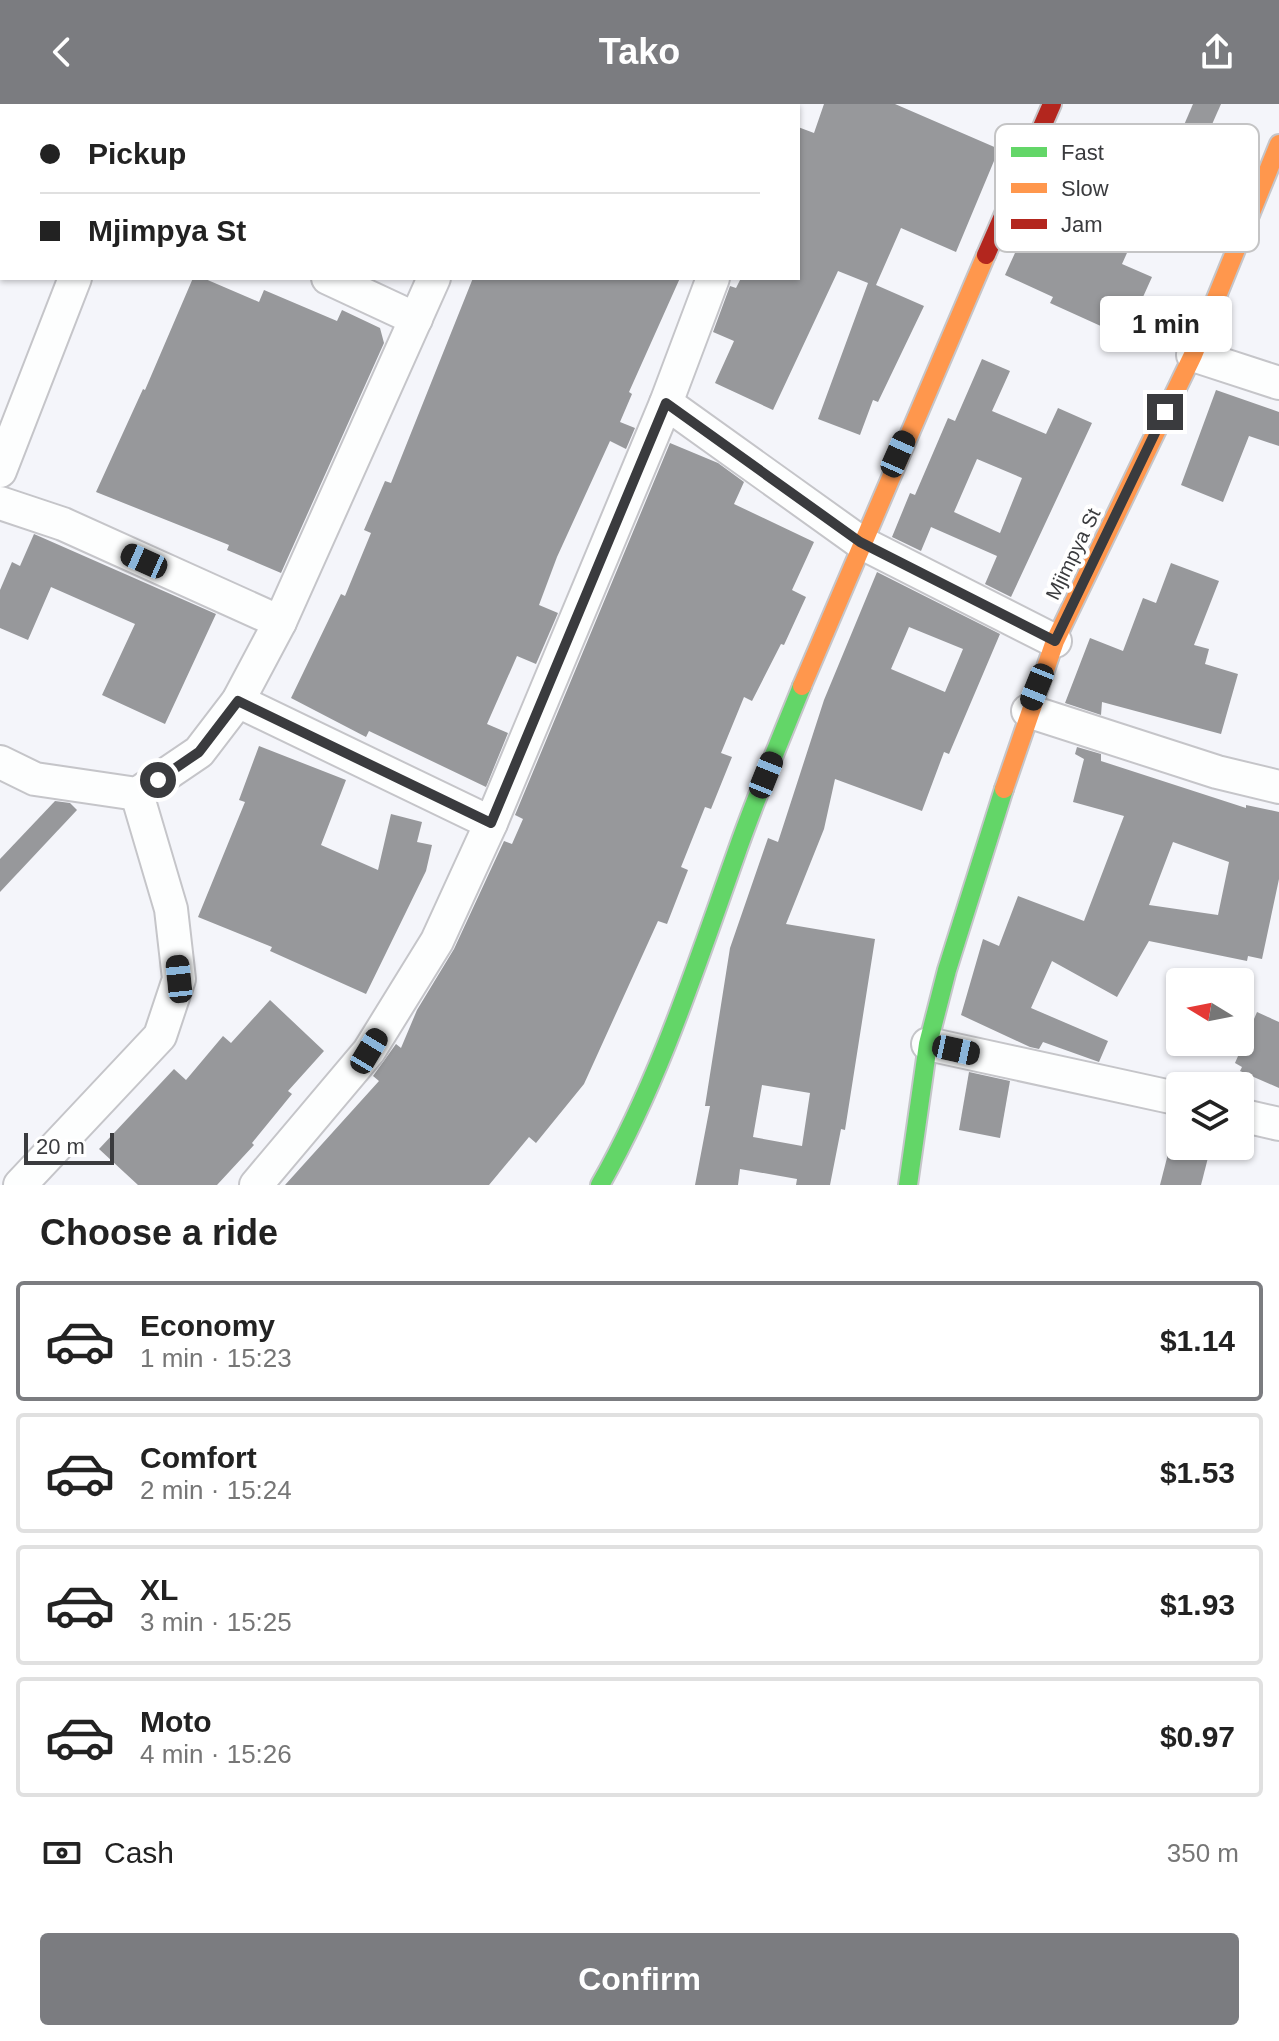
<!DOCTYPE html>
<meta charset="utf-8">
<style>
:root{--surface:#fff;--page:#f2f2f2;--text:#222;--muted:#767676;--line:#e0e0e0;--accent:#7b7c80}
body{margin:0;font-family:Arial,sans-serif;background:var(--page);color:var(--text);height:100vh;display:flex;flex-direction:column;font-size:30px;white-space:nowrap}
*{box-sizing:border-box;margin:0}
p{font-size:26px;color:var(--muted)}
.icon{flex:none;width:44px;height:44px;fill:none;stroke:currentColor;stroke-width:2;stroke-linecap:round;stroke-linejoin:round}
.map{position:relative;height:1081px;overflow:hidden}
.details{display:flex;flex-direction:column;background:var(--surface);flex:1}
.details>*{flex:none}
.top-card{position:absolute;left:0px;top:0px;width:800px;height:176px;box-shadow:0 2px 6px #0004;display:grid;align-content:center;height:176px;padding:0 40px;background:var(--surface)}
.needle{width:52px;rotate:280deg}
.fabs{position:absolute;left:1166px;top:864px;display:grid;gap:16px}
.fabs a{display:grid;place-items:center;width:88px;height:88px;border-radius:8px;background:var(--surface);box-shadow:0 2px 6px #0004;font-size:40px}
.scale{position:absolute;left:24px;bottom:20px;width:90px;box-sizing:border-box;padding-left:8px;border:4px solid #3a3b3e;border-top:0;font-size:22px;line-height:28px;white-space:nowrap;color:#3a3b3e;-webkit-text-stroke:6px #fff;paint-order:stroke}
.end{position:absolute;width:36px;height:36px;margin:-18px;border:10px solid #3a3b3e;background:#fff;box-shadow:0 0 0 4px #fff}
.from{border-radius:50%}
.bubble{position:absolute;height:56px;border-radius:8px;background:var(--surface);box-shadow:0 2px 6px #0004;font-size:26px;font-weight:700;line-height:56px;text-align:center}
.car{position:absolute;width:24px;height:48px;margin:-24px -12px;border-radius:10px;box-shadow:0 0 6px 2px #0007;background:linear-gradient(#222 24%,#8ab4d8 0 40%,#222 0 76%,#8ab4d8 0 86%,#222 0)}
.top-card b{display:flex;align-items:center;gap:28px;height:76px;font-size:30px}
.top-card b+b{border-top:2px solid var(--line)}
.top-card i{width:20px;height:20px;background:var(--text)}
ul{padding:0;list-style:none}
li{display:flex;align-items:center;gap:24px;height:120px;margin:0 16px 12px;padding:0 24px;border:4px solid var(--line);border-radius:8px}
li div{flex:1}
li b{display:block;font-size:30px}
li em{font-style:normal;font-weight:700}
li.active{border-color:var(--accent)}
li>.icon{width:72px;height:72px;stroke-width:1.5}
h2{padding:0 40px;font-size:36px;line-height:96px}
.pay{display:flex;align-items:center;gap:20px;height:88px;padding:0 40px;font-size:30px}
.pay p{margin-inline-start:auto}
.action{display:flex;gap:16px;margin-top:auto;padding:16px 40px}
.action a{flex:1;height:92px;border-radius:8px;background:var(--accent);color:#fff;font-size:32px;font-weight:700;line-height:92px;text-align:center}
header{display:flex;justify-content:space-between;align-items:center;height:104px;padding:0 40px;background:var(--accent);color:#fff;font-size:36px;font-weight:700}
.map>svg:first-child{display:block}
.building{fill:#97989b;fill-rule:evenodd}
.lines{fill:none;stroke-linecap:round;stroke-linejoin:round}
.street-casing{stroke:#c5c5c9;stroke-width:36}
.fast-casing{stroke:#c5c5c9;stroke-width:22}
.slow-casing{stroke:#c5c5c9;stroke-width:22}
.jam-casing{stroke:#c5c5c9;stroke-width:22}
.street{stroke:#fdfefe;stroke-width:32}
.fast{stroke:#63d668;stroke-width:18}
.slow{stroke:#ff974d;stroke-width:18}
.jam{stroke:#b3261e;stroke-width:18}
.route{stroke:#3a3b3e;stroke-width:10}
.labels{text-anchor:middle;stroke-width:8;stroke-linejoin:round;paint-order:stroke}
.street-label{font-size:20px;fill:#3a3b3e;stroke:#fff}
.key{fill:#fff;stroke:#c4c4c5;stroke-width:2}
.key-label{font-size:22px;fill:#3a3b3e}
</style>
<header><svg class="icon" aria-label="back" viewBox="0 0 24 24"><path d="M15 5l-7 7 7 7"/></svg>Tako<svg class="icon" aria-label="share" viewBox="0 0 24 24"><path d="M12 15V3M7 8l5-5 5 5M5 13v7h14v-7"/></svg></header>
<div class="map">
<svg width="1279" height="1081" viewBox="0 0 1279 1081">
<rect width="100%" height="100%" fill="#f4f5fa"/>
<g class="building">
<polygon points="824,0 895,0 999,45 956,148 901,124 876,181 924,202 878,298 873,296 860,331 818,315 868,179 838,167 773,306 715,279 734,237 713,228 730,182 736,184 741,174 798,174 798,23 814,29"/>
<polygon points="1193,0 1221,0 1198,52 1175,42"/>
<polygon points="1048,76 1141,118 1122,160 1152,173 1125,233 1050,199 1053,193 1005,171"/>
<polygon points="193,174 203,174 259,198 264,186 337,217 342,206 380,224 384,239 281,469 227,446 229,441 96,388 143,285 145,286"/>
<polygon points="473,174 680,174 629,288 632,290 620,318 635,324 626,345 610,337 557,453 539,501 558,509 536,560 517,552 487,620 508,629 486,683 369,627 366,633 291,594 341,490 345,492 371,429 364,426 385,377 391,379"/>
<path d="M 982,255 L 1010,267 L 992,307 L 1046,330 L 1058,304 L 1092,319 L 1011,493 L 985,480 L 997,452 L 931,423 L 921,447 L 892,433 L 910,389 L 915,391 L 948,314 L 955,317 ZM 977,355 L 1022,374 L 1000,429 L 954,408 Z"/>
<polygon points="1216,286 1279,308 1279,342 1249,332 1223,398 1181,381"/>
<polygon points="670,339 718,359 744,378 734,400 814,438 792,486 806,493 784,541 781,540 752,597 744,593 721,649 732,653 711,705 705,703 681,763 688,766 667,820 658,817 584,980 536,1039 529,1033 489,1081 285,1081 379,977 373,972 396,940 401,944 417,906 454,845 504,737 512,740 523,715 515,711"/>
<polygon points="34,430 216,510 165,620 102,591 135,520 51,483 28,536 0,524 0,486 12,458 20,462"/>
<polygon points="1171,459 1219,477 1194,541 1209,545 1205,560 1238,570 1221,630 1102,598 1101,611 1065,599 1090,534 1123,547 1143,494 1156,499"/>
<path d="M 877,468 L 1000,530 L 949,650 L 944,648 L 922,707 L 835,675 L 824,725 L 786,820 L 875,835 L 845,1026 L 841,1025 L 830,1081 L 796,1081 L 797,1075 L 740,1065 L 738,1081 L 695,1081 L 710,1002 L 705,1002 L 730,844 L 768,734 L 778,738 L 824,596 ZM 909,523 L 963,545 L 945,588 L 891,565 ZM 762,981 L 810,989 L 802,1042 L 753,1033 Z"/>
<polygon points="259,642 346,676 321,741 378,766 391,710 422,718 417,738 432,741 426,767 366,890 270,847 272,843 198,813 245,698 239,696"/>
<path d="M 1077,643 L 1101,650 L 1101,657 L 1246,704 L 1246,701 L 1279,708 L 1279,775 L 1262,855 L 1248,852 L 1247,857 L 1149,837 L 1117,893 L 1052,857 L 1031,904 L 1108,937 L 1099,958 L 1043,938 L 1039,945 L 1030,943 L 961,911 L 983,835 L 999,842 L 1018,792 L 1084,817 L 1124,712 L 1073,698 L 1084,655 L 1075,650 ZM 1173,738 L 1229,758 L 1218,811 L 1149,801 Z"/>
<polygon points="55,697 70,699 77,706 0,788 0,755"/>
<polygon points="270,896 324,947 288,987 292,990 252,1039 254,1041 217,1081 138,1081 99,1045 174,965 186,976 223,932 231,939"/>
<polygon points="1257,908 1279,918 1279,984 1240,967 1242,963 1235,959"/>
<polygon points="969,968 1010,977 1000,1034 959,1026"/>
<polygon points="1170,1042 1211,1042 1201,1081 1160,1081"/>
</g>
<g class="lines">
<g class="street-casing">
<g id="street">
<polyline points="152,2 152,0"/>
<polyline points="509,2 510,0"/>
<polyline points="779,2 779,0"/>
<polyline points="328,174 416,215"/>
<polyline points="1193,251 1279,279"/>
<polyline points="666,299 860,438 1055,537"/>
<polyline points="0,367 75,174"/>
<polyline points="0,399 63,420 280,518"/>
<polyline points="238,597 491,719"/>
<polyline points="1028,607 1217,668 1279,683"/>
<polyline points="0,658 35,675 137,690 199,648 238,597 280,518 434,174"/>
<polyline points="928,940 1180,995"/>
<polyline points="1240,1011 1279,1020"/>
<polyline points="20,1081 160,932 179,875 171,805 137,690"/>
<polyline points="256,1081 369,947 437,837 491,719 666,299 713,174"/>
</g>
</g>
<g class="fast-casing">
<g id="fast">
<path d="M 600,1081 C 659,977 695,865 735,753 C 755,695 779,639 802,582"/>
<polyline points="908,1081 928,940 947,866 1004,685"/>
</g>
</g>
<g class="slow-casing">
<g id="slow">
<polyline points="802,582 986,151"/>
<polyline points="1004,685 1055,537 1193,251 1279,40"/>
</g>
</g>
<g class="jam-casing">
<polyline id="jam" points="986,151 1052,0"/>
</g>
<use href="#street" class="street"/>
<use href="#fast" class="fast"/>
<use href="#slow" class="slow"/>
<use href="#jam" class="jam"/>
</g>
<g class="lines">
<polyline class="route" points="158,676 199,648 238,597 491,719 666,299 860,438 1055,537 1165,308"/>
</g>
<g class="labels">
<g class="street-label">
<text transform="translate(1073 450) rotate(-64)" y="7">Mjimpya St</text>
</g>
</g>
<rect x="995" y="20" width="264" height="128" rx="12" class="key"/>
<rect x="1011" y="43" width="36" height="10" fill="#63d668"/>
<rect x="1011" y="79" width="36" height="10" fill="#ff974d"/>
<rect x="1011" y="115" width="36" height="10" fill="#b3261e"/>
<g class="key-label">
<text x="1061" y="56">Fast</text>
<text x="1061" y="92">Slow</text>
<text x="1061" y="128">Jam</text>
</g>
</svg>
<div class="fabs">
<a><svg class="needle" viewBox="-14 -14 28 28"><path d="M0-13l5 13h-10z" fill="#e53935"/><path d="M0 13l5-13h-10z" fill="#767676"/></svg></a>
<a><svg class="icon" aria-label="layers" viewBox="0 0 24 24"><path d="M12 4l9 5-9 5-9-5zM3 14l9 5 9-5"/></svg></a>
</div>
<div class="scale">20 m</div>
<i class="end from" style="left:158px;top:676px"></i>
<i class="end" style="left:1165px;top:308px"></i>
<div class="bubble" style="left:1100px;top:192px;width:132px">1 min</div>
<i class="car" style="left:898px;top:350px;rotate:24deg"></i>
<i class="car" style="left:144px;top:457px;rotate:294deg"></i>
<i class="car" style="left:1037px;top:583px;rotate:202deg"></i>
<i class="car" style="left:766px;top:671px;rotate:22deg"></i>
<i class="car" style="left:179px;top:875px;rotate:354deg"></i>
<i class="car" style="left:956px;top:946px;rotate:102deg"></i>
<i class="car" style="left:369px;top:947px;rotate:31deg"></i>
<div class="top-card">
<b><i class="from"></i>Pickup</b>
<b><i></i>Mjimpya St</b>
</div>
</div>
<section class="details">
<h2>Choose a ride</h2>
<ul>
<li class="active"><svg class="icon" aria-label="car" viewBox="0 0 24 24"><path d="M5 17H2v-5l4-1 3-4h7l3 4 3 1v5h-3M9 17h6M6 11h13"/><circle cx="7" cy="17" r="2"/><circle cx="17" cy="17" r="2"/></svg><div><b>Economy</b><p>1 min · 15:23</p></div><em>$1.14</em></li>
<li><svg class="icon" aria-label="car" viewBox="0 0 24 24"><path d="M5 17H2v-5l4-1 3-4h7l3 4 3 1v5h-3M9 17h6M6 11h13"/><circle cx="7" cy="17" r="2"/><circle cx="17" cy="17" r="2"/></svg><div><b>Comfort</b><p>2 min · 15:24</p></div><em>$1.53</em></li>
<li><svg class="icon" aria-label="car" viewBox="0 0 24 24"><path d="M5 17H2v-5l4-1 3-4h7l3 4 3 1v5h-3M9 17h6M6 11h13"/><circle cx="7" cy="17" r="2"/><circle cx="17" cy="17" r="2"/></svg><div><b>XL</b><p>3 min · 15:25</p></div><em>$1.93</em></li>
<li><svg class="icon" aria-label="car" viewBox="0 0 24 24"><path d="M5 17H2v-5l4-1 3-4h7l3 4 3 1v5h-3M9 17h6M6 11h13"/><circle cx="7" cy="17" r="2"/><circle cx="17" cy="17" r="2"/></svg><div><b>Moto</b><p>4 min · 15:26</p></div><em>$0.97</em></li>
</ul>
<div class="pay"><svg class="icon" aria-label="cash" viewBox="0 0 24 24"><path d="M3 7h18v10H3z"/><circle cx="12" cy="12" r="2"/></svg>Cash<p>350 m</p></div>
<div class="action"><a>Confirm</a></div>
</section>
